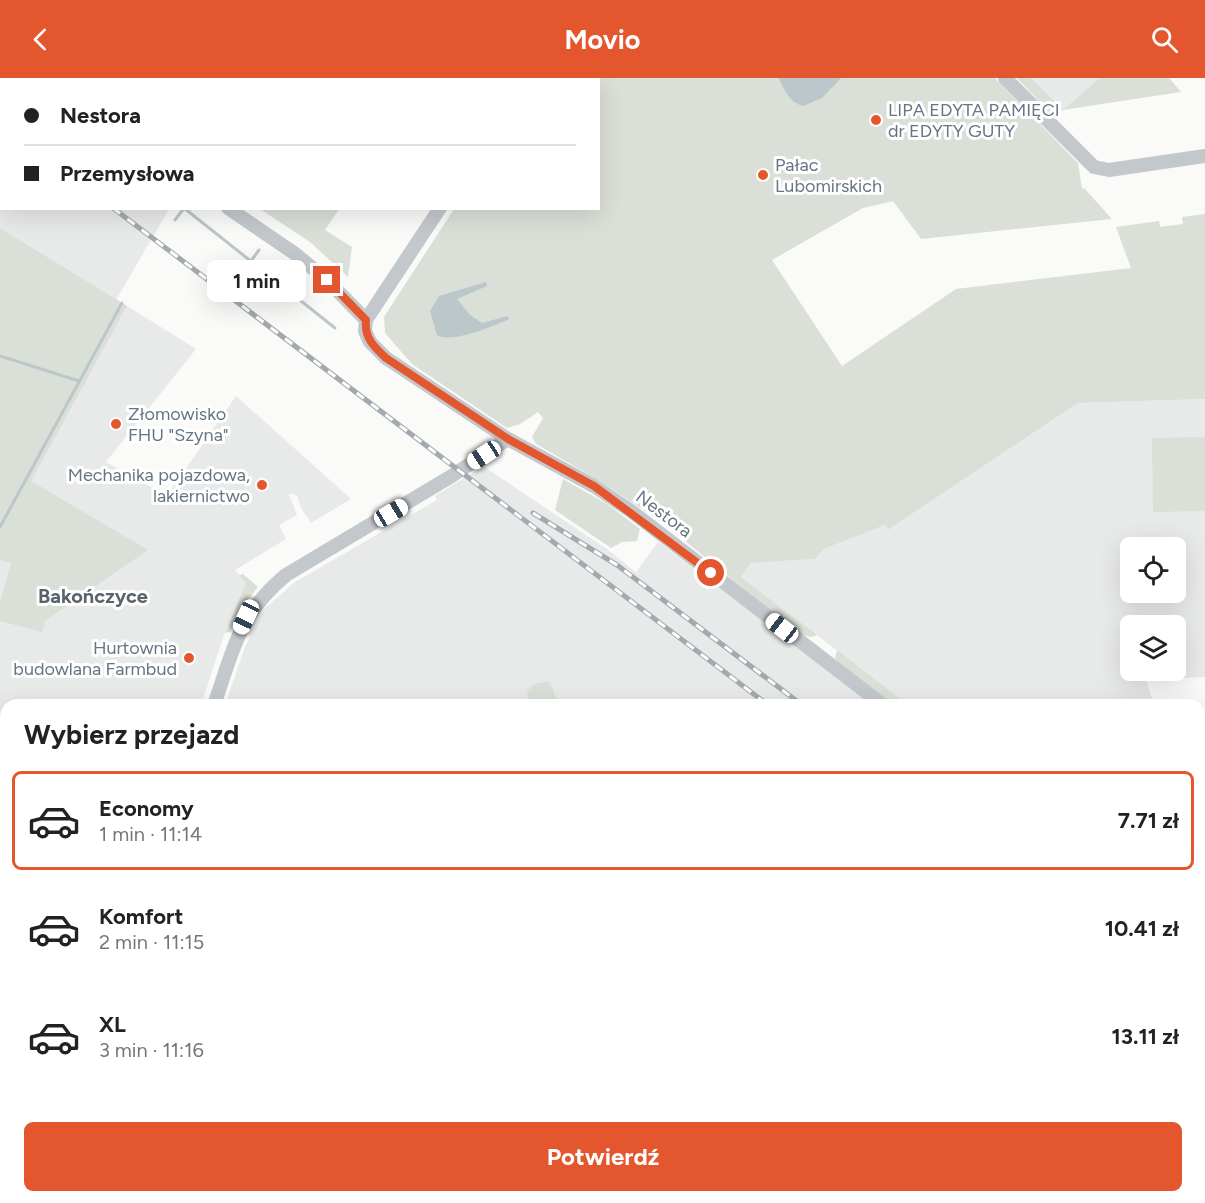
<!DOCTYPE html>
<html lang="pl">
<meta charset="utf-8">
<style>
:root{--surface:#fff;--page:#f6f6f6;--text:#222;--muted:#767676;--line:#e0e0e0;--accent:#e4572e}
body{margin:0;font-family:Figtree,sans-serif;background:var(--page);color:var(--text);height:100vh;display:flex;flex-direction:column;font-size:22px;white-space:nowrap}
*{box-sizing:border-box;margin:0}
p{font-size:20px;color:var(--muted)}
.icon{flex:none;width:33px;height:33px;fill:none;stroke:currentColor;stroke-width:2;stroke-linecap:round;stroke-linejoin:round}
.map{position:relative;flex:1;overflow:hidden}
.sheet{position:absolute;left:0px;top:621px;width:1206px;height:504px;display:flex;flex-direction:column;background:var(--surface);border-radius:18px 18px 0 0;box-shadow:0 6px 24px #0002}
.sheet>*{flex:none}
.hud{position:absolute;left:0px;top:0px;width:600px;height:132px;box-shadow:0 6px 24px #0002;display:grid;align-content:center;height:132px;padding:0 24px;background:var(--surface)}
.fabs{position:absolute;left:1120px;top:459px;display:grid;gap:12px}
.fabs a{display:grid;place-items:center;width:66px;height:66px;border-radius:9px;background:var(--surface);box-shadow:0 6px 24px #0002;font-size:30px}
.end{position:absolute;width:27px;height:27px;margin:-14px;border:8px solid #e4572e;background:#fff;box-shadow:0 0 0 3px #fff}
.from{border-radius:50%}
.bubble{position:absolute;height:42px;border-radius:9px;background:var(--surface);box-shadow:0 6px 24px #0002;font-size:20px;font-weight:700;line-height:42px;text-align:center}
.car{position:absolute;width:18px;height:36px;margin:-18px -9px;border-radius:8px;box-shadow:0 0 4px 2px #0007;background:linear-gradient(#fff 24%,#345 0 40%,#fff 0 76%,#345 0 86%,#fff 0)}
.hud b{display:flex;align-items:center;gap:21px;height:57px;font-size:22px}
.hud b+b{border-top:2px solid var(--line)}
.hud i{width:15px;height:15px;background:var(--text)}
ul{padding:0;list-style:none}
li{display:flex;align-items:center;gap:18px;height:99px;margin:0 12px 9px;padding:0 12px;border:3px solid transparent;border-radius:9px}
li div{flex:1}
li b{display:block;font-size:22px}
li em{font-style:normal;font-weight:700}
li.on{border-color:var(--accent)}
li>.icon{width:54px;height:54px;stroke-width:1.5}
h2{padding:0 24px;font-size:27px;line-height:72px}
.action{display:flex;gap:12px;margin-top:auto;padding:12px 24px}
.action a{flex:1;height:69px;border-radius:9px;background:var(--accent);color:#fff;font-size:24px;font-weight:700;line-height:69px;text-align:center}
header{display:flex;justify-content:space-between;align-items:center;height:78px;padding:0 24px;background:var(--accent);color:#fff;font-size:27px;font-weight:700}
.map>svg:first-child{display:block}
.built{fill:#e8e9e9;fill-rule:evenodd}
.green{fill:#dadfd7}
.water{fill:#bbc7cb}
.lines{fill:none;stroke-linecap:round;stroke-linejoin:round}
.stream{stroke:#bbc7cb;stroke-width:3}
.minor{stroke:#c3c8cc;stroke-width:14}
.rail-casing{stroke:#a2aab0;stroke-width:5}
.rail{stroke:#fff;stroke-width:3;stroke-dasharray:9;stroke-linecap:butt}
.route{stroke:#e4572e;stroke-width:8}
.poi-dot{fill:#e4572e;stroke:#fff;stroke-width:2}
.labels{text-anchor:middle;stroke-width:6;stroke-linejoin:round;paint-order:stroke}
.poi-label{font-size:18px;fill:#657683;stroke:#fff;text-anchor:start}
.street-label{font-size:18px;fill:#657683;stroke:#fff}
.neighbourhood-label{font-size:20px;font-weight:bold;fill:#57646e;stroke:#fff}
</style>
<header><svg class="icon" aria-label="back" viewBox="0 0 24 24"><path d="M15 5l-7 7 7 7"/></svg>Movio<svg class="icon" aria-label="search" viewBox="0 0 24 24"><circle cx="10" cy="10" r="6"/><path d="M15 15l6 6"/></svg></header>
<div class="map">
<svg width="1205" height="1125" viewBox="0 0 1205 1125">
<rect width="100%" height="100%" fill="#fafaf8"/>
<g class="built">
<polygon points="0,0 16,1 2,2 2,130 169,131 116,222 0,150"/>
<polygon points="1031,0 1100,0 1063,33"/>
<polygon points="127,228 196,271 106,384 167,418 236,318 351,421 311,445 301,430 297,417 289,416 297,437 279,447 286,461 235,492 246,505 225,554 201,627 6,627 6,680 0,679 0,458"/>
<path d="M 1205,321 L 1205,599 L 1146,602 L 1154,627 L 908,627 L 741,499 L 751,485 L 815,481 L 824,471 L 885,447 L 888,452 L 1078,325 ZM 1131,470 L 1176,470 L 1176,514 L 1131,514 ZM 1131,548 L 1176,548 L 1176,592 L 1131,592 Z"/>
<polygon points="483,388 607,471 636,494 658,464 875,627 560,627 554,613 528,619 530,627 225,627 245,569 264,531 295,504 437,422 435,418"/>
<polygon points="1205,663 1205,858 1200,854 1200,664"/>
<polygon points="1200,873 1205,877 1205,1078 1200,1068"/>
<polygon points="1205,1091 1205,1125 1107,1125 1126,1119 1200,1119 1200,1093"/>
<polygon points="214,1119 402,1119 388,1125 215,1125"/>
<polygon points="428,1119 677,1119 680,1125 427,1125"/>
<polygon points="745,1119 987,1119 973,1125 747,1125"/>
</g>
<g class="green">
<path d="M 536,0 L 995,0 L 1078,85 L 1082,111 L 1084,110 L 1112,141 L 921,161 L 893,123 L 863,130 L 772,182 L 842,288 L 956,211 L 1131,190 L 1116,149 L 1159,143 L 1160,149 L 1183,146 L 1182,139 L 1205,136 L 1205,321 L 1078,325 L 888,452 L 885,447 L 824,471 L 815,481 L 751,485 L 741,499 L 817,557 L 811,559 L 803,557 C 764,528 727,497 689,466 C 642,428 589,396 536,366 L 532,359 L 543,340 L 538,334 L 520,346 L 507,350 L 412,286 L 385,255 L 384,239 L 454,131 L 598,130 L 598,2 Z"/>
<polygon points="1017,0 1031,0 1063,32 1100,0 1169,0 1181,14 1056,33 1052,37"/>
<polygon points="260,131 339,131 325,152 352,169 348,199 310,164"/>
<polygon points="0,150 127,228 31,403 148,472 45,543 42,554 0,543 0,524 11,485 0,482"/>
<polygon points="1205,359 1205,433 1153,434 1152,360"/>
<polygon points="563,401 607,426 640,451 637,463 622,464 611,470 555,432"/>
<polygon points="243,496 258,509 242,529 230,554 225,555 246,505 239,497"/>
<polygon points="837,572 908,627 894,627 840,586 835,580"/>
<polygon points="549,603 560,627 530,627 527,613 535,606"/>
<polygon points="6,742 6,890 0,902 0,744"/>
<polygon points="6,912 6,984 0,996 0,924"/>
<polygon points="6,1003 6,1119 45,1119 47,1125 0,1125 0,1046"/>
</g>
<g class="water">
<path d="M 779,0 L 841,0 L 822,20 L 803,28 C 789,24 784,12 779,0 Z"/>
<path d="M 486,204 L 487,208 L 457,221 L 470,237 L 482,245 L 508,238 L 509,241 C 494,248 452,266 437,257 L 430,233 L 439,218 Z"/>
</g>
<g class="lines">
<g class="stream">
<polyline points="29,0 30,2"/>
<polyline points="175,142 184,130 335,250"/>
<polyline points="251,183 259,172"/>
<polyline points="0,278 79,303"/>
<polyline points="0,449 122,225"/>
</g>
<g class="minor">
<polyline points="1005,0 1094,89 1109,92 1205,78"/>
<polyline points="229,2 230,0"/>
<polyline points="523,2 524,0"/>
<polyline points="228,130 294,175 327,202 366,242"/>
<polyline points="440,130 366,242 365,253 370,264 386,280 508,361 594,408 631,433 883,627"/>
<path d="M 214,627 C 234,570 238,537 286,497 L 450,399 L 508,361"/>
<polyline points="1200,645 1205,644"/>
<polyline points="0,693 6,695"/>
<polyline points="0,737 6,736"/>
<polyline points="1200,868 1205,872"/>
<polyline points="0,915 6,902"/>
<polyline points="198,1119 199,1125"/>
<polyline points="1027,1119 1029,1125"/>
</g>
<g class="rail-casing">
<g id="rail">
<polyline points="0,43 2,44"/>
<polyline points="113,130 768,627"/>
<polyline points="533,435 617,487 802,627"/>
<polyline points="1200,926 1205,930"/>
<polyline points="1200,953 1205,956"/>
</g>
</g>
<use href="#rail" class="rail"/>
</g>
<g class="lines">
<path class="route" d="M 327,202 L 366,242 C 364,260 374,269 386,280 L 508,361 L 594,408 L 711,495"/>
</g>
<g class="poi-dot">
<circle cx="876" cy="42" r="6"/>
<circle cx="763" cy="97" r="6"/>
<circle cx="116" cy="346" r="6"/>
<circle cx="262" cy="407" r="6"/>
<circle cx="189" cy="580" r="6"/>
</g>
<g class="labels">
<g class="poi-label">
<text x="888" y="38">LIPA EDYTA PAMIĘCI<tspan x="888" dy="21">dr EDYTY GUTY</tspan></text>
<text x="775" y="93">Pałac<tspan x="775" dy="21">Lubomirskich</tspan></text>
<text x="128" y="342">Złomowisko<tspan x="128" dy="21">FHU "Szyna"</tspan></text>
<text x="250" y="403" text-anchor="end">Mechanika pojazdowa,<tspan x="250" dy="21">lakiernictwo</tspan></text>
<text x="177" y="576" text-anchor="end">Hurtownia<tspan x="177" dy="21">budowlana Farmbud</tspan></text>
</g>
<g class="street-label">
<text transform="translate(664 436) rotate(37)" y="6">Nestora</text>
</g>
<g class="neighbourhood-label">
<text x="93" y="525">Bakończyce</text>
</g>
</g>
</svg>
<div class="fabs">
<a><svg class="icon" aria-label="locate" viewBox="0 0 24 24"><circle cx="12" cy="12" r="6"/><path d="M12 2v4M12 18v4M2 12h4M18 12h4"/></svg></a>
<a><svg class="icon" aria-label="layers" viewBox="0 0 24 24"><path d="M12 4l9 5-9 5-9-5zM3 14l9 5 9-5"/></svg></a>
</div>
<i class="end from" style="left:711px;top:495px"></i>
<i class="end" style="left:327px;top:202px"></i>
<div class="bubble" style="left:207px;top:182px;width:99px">1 min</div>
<i class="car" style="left:484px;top:377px;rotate:237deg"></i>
<i class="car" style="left:391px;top:435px;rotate:59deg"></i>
<i class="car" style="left:246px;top:539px;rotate:205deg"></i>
<i class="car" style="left:782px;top:550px;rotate:308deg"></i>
<div class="hud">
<b><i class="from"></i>Nestora</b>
<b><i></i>Przemysłowa</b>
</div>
<section class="sheet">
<h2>Wybierz przejazd</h2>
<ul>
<li class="on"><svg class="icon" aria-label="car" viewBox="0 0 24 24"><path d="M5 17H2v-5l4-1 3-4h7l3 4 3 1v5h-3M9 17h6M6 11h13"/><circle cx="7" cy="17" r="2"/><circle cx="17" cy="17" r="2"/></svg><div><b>Economy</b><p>1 min · 11:14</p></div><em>7.71 zł</em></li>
<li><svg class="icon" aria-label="car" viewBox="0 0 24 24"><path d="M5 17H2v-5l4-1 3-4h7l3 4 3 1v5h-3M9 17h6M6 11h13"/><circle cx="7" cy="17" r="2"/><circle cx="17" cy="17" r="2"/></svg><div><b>Komfort</b><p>2 min · 11:15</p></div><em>10.41 zł</em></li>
<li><svg class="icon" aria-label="car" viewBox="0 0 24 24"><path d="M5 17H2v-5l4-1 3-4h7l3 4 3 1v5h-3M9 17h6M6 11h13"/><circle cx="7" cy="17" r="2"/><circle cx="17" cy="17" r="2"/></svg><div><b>XL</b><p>3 min · 11:16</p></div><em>13.11 zł</em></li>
</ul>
<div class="action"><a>Potwierdź</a></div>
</section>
</div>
